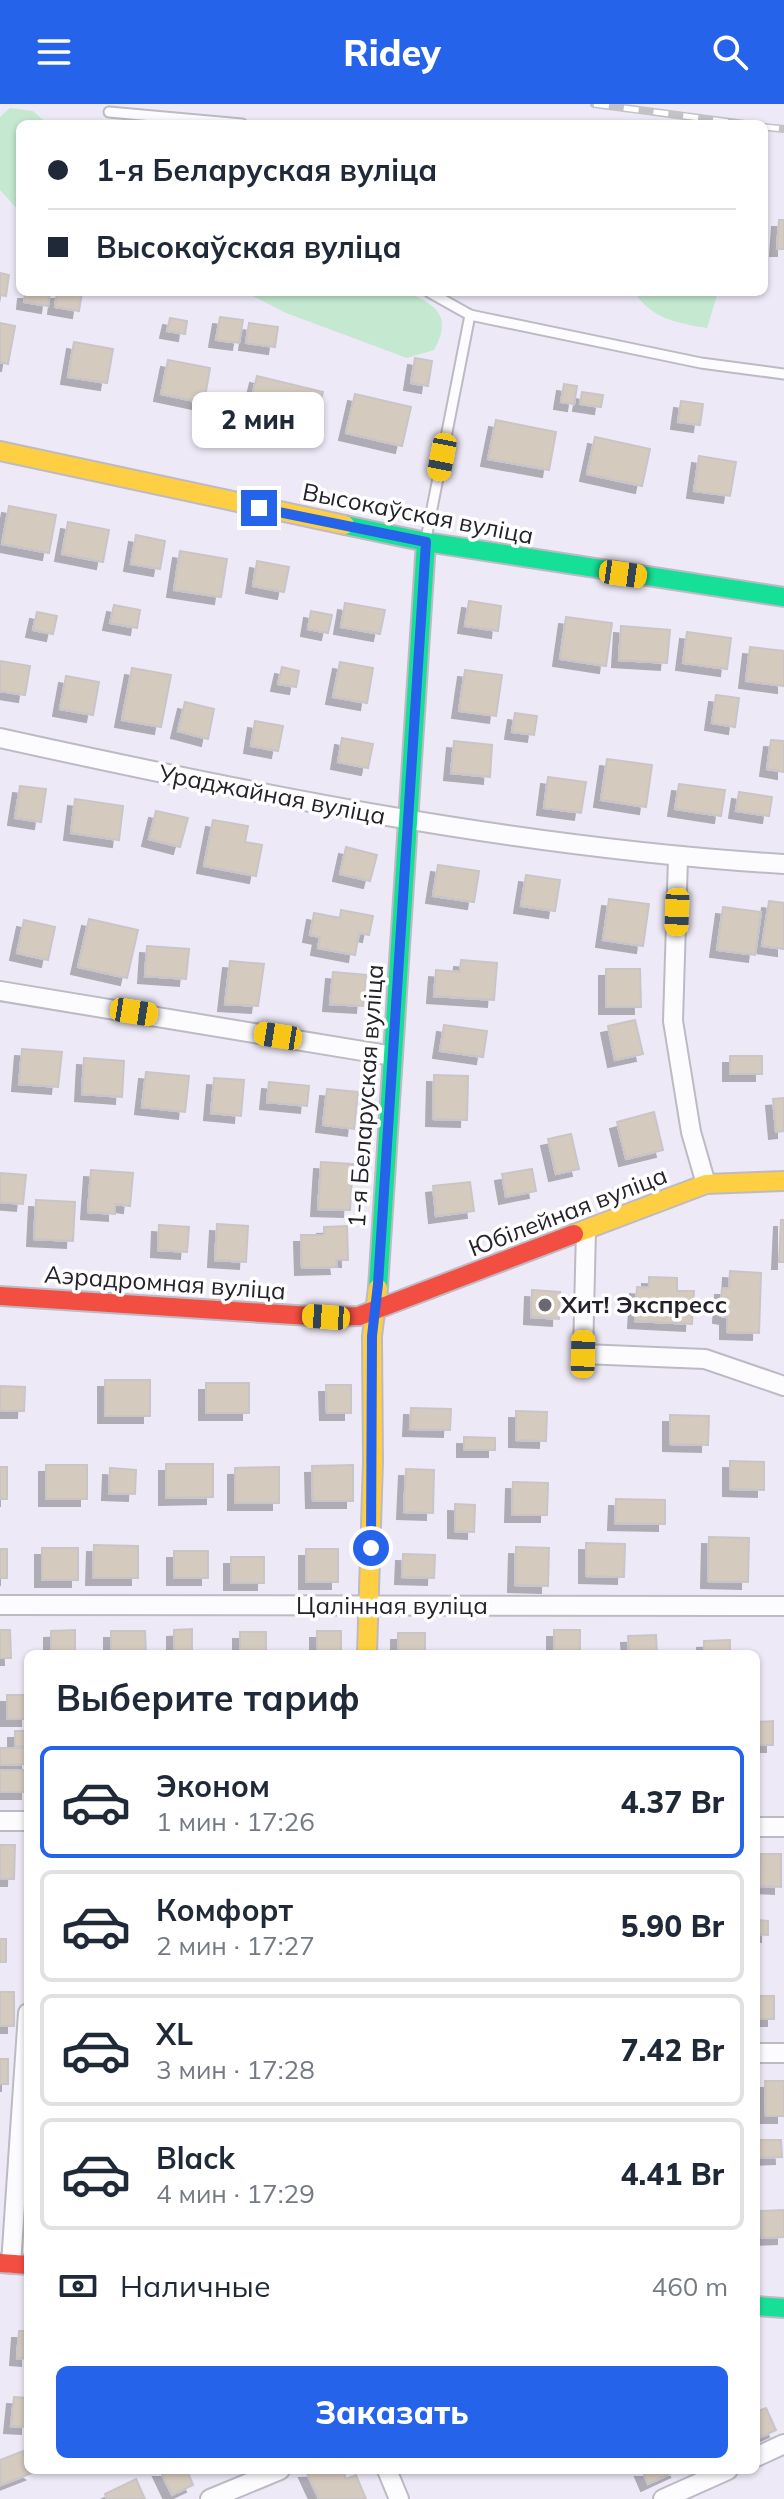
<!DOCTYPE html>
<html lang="ru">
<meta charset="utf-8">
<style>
:root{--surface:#fff;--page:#f6f6f7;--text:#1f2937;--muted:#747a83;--line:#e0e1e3;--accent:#2563eb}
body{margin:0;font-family:Mulish,sans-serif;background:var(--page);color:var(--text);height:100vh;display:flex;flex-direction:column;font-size:30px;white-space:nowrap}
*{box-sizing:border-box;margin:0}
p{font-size:26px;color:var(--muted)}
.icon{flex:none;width:44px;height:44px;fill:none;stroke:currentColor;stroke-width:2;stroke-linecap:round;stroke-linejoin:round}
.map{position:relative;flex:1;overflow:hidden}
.side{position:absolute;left:24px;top:1546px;width:736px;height:824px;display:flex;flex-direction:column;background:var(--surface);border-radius:12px;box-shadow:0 2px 6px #0004}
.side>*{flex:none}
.banner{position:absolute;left:16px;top:16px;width:752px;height:176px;border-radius:12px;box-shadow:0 2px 6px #0004;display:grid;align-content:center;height:176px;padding:0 32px;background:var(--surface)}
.end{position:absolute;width:36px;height:36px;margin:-18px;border:10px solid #2563eb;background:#fff;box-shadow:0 0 0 4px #fff}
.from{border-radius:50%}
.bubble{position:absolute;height:56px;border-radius:12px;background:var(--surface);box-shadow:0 2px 6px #0004;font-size:26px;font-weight:800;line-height:56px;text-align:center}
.car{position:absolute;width:24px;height:48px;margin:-24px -12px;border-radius:10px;box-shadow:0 0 6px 2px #0007;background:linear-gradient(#f5c518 24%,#345 0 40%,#f5c518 0 76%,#345 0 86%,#f5c518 0)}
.banner b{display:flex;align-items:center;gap:28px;height:76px;font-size:30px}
.banner b+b{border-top:2px solid var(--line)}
.banner i{width:20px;height:20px;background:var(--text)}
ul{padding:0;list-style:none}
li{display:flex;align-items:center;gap:24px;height:112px;margin:0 16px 12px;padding:0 16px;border:4px solid var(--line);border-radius:12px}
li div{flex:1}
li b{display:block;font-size:30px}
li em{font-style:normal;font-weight:800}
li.active{border-color:var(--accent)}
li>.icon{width:72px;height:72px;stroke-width:1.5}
h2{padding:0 32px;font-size:36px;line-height:96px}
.pay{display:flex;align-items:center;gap:20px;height:88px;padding:0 32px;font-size:30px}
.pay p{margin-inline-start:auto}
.action{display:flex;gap:16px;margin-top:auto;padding:16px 32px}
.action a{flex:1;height:92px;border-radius:12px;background:var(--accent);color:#fff;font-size:32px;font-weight:800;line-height:92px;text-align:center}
header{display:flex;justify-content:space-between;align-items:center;height:104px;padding:0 32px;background:var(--accent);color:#fff;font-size:36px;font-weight:800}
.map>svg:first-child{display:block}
.green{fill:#c4e9d0}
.building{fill:#d5cabe;stroke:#c9c5c7;stroke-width:2;filter:url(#shadow)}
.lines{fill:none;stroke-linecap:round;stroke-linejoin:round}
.lane-casing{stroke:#bdbac4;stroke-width:13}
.street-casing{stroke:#bdbac4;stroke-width:22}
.fast-casing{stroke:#bdbac4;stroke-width:22}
.slow-casing{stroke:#bdbac4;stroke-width:22}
.jam-casing{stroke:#bdbac4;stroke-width:22}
.lane{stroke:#fcfcfe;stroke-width:9}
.street{stroke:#fcfcfe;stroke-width:18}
.fast{stroke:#16e098;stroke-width:18}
.slow{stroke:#ffcf43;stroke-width:18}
.jam{stroke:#f24e42;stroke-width:18}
.rail-casing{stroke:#c3c2c6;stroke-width:8}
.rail{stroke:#fff;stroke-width:5;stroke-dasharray:15;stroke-linecap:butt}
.route{stroke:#2563eb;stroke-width:10}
.poi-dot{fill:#6b6872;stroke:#fff;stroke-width:3}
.labels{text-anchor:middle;stroke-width:7;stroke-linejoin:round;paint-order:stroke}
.street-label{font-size:24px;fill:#25222b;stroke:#fff}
.poi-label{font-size:24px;font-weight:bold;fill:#25222b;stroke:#fff;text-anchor:start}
</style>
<header><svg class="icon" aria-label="menu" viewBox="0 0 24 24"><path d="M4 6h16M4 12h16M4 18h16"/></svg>Ridey<svg class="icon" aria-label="search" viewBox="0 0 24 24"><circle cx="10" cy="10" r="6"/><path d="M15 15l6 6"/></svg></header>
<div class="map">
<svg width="784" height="2395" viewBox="0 0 784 2395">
<defs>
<filter id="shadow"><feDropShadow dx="-7" dy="7" stdDeviation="0" flood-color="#0004"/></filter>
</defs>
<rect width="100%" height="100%" fill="#ede9f6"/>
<g class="green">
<polygon points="10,4 33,7 48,20 20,20 20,108 0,86 0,13"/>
<path d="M 245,188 L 410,190 C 440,202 451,215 434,246 L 407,254 L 286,209 Z"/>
<path d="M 634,188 L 718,188 L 707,224 C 677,219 652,215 634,188 Z"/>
</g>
<g class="building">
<polygon points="779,116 784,116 784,145 777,145"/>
<polygon points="0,169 9,171 6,192 0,191"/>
<polygon points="25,188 50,188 48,202 24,198"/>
<polygon points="57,188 82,188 79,207 55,203"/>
<polygon points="220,213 243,216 239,239 216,236"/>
<polygon points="170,214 187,217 185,230 167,227"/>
<polygon points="0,219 15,222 8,260 0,258"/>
<polygon points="249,219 278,223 275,243 246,239"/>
<polygon points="74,238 113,245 107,279 68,273"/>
<polygon points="415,254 432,257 428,282 411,279"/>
<polygon points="168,256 210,264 204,299 161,290"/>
<polygon points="257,272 323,288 315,323 248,308"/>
<polygon points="564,280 577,282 574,300 561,298"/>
<polygon points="582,288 603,291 601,303 580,300"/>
<polygon points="355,290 411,303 402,342 346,329"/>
<polygon points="681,297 703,300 700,321 678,318"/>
<polygon points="496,316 556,328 549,366 488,355"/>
<polygon points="595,333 650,345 642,382 587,370"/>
<polygon points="699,352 736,358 730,392 694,387"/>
<polygon points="9,402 56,411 49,449 2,440"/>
<polygon points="68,418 109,426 103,458 62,450"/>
<polygon points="136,431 165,437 160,465 131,460"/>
<polygon points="180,447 227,455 221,493 174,486"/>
<polygon points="257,457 289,463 284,488 253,482"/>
<polygon points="469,497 501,502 498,527 465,522"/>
<polygon points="345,499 385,506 380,530 341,523"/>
<polygon points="114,501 140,506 137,524 110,519"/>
<polygon points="311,507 332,511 328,529 308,525"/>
<polygon points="37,508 57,512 53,530 33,526"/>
<polygon points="566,513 612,519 606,562 560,555"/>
<polygon points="621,522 670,526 667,559 619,556"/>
<polygon points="687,528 731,534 727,565 683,559"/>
<polygon points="750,543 784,547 784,582 746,577"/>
<polygon points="0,557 30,562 25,591 0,587"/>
<polygon points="340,558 373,564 367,599 333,593"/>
<polygon points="282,563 299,567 296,583 278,580"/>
<polygon points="132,564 171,571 161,623 122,616"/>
<polygon points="465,566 502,571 496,612 459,607"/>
<polygon points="66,572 99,578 93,611 60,605"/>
<polygon points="716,591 739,594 735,623 712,619"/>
<polygon points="185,598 214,605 208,635 178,627"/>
<polygon points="515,609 537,612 534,631 512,628"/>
<polygon points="255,617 283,622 278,647 251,642"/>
<polygon points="342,634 373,640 368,664 338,658"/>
<polygon points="771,636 784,637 784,668 767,665"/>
<polygon points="454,637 492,641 490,673 451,669"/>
<polygon points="607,655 652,661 646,703 601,696"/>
<polygon points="548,673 586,678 581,709 544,704"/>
<polygon points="679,680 725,686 721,712 675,705"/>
<polygon points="20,682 46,685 41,718 15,714"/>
<polygon points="739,688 772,693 769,712 736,707"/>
<polygon points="75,695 123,702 119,736 71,729"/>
<polygon points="156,707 188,714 180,743 149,735"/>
<polygon points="213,716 248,722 245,738 262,741 256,772 204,762"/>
<polygon points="346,743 377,751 370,777 340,770"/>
<polygon points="438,761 479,767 474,798 433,792"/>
<polygon points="526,771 560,776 555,807 521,802"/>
<polygon points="609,795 649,800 643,842 603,836"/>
<polygon points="769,797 784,799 784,845 762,842"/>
<polygon points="723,803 761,808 755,851 717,846"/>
<polygon points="341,806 373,812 369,831 359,829 355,851 318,844 320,833 310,831 314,809 340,814"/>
<polygon points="89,815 138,826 127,874 78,863"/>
<polygon points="24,816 55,823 48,856 17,849"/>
<polygon points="147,842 189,845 186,875 145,872"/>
<polygon points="461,856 497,859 494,896 434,892 436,866 460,868"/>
<polygon points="230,857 264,860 258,902 225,900"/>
<polygon points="606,865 640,865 641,903 606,903"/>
<polygon points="333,868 366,871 363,902 330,900"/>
<polygon points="635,916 643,950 615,956 608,922"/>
<polygon points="444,921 487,927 483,953 440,947"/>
<polygon points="22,945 62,948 58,983 19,980"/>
<rect x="730" y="952" width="32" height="18"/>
<polygon points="84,954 124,957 122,993 82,990"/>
<polygon points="146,968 189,972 185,1008 142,1003"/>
<polygon points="434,971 468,972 467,1016 433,1015"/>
<polygon points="214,974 244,976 241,1012 211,1009"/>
<polygon points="269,978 309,982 307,1002 267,998"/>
<polygon points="327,985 358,988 354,1025 323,1021"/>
<polygon points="784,994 784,1027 776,1028 773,995"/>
<polygon points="654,1008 663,1046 626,1055 617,1018"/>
<polygon points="571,1030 579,1065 556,1070 548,1035"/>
<polygon points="321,1058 353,1060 350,1106 318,1105"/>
<polygon points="532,1065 536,1087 506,1093 502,1070"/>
<polygon points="91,1066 133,1069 130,1102 115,1100 115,1110 88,1108"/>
<polygon points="0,1069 26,1071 23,1100 0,1098"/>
<polygon points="470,1078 474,1107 436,1112 433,1082"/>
<polygon points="36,1096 75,1098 73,1137 34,1135"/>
<polygon points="781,1116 784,1116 784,1158 779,1158"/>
<polygon points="217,1120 248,1122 246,1158 215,1156"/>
<polygon points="159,1121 189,1123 187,1148 158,1146"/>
<polygon points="347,1122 348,1156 336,1156 337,1163 302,1164 301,1131 324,1131 324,1123"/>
<polygon points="730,1167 761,1169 759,1229 727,1228 727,1213 720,1212 722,1184 729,1184"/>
<polygon points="649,1173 677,1174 677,1187 694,1187 692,1220 635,1217 637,1183 649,1184"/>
<polygon points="532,1186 560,1188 559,1215 531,1213"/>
<rect x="105" y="1276" width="45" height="36"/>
<rect x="206" y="1279" width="43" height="30"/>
<polygon points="326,1281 351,1281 351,1309 327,1309"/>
<polygon points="0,1282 25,1283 24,1307 0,1307"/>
<polygon points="411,1304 451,1305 450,1326 410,1325"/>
<polygon points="516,1307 547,1308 546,1337 516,1336"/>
<polygon points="670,1311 709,1312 708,1341 670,1340"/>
<polygon points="464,1333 495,1334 495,1346 464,1346"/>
<polygon points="730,1357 764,1358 764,1386 730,1385"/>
<polygon points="166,1360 213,1360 213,1393 166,1394"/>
<rect x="46" y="1361" width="41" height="34"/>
<polygon points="353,1361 353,1397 313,1397 312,1362"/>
<rect x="0" y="1363" width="7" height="32"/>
<polygon points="279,1363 279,1399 235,1399 235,1364"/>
<polygon points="110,1364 136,1366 135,1390 109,1389"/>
<polygon points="406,1365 434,1366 433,1409 404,1408"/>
<polygon points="513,1378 548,1379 547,1411 512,1411"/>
<polygon points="616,1395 665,1396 665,1420 615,1419"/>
<polygon points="455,1400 475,1401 474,1428 455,1427"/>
<polygon points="709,1433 749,1434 748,1478 708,1477"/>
<polygon points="586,1439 625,1440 624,1473 586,1472"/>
<polygon points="94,1441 138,1442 138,1474 93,1474"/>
<polygon points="516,1443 549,1444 548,1482 515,1481"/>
<rect x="42" y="1444" width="36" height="32"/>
<rect x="0" y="1445" width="7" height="29"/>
<rect x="306" y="1445" width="32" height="33"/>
<rect x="174" y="1447" width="34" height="27"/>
<polygon points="403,1450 435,1451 434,1474 402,1473"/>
<rect x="231" y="1453" width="33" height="26"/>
<polygon points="192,1525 192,1550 174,1550 174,1526"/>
<polygon points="0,1526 10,1526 11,1554 0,1554"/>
<polygon points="75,1526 75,1550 51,1550 51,1527"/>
<rect x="554" y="1526" width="26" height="24"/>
<polygon points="111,1527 145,1527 146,1550 111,1550"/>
<rect x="317" y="1527" width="24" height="22"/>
<rect x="240" y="1528" width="26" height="22"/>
<rect x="398" y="1529" width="27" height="21"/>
<polygon points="656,1531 657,1550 629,1550 628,1532"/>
<polygon points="730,1536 730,1550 704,1550 704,1537"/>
<rect x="7" y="1591" width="21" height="24"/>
<polygon points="773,1617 773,1641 756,1641 756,1618"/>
<rect x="15" y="1627" width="13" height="15"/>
<polygon points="0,1644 28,1644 28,1660 0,1661"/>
<rect x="0" y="1666" width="28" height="22"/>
<polygon points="0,1741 15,1741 14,1775 0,1775"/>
<polygon points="761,1750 781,1750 781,1783 760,1782"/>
<polygon points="756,1816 768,1817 768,1831 756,1830"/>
<rect x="0" y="1835" width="6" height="23"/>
<rect x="0" y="1888" width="14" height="34"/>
<rect x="756" y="1892" width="18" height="23"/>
<rect x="0" y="1955" width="8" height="25"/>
<polygon points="765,1977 784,1977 784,2012 766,2012"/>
<polygon points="756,2036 781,2036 782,2053 756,2054"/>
<polygon points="784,2106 784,2133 762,2134 761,2107"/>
<polygon points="19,2227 28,2227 28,2255 17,2254"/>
<polygon points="14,2293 28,2294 28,2323 11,2322"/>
<polygon points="766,2304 776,2326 756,2335 756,2308"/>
<polygon points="23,2347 28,2366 32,2369 1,2381 0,2356"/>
<polygon points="160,2366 187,2366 193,2381 172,2391"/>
<polygon points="343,2366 346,2375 356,2371 366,2395 319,2395 306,2367"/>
<polygon points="642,2366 678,2366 648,2380"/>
<polygon points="136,2375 145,2395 107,2395 105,2390"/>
</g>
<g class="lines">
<g class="lane-casing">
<g id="lane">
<polyline points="109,8 242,20"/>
<polyline points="429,188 470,211"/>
<polyline points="426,435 470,211 701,259 784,270"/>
</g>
</g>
<g class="street-casing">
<g id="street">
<path d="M 0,634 C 258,691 519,744 784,760"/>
<polyline points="678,754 673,917 691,1028 706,1080"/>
<polyline points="0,887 393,952"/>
<polyline points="586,1126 583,1250 705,1255 784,1282"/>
<polyline points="0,1501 784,1502"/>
<polyline points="0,1717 28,1717"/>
<polyline points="756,1723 784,1723"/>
<polyline points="756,1949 784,1949"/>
<polyline points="11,2160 28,1909"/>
<polyline points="756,2353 784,2340"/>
<polyline points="387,2366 399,2395"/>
<polyline points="210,2395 280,2366"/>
<polyline points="663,2395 728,2366"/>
</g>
</g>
<g class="fast-casing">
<g id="fast">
<polyline points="345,421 426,438 784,493"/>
<polyline points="378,1184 426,438"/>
<polyline points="756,2202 784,2204"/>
</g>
</g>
<g class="slow-casing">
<g id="slow">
<polyline points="0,347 345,421"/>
<polyline points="574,1130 706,1080 784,1077"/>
<polyline points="367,1550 373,1357 372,1232 378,1184"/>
</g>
</g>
<g class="jam-casing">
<g id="jam">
<polyline points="0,1192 326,1213 359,1212 574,1130"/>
<polyline points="0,2159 28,2161"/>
</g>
</g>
<use href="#lane" class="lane"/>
<use href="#street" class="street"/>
<use href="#fast" class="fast"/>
<use href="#slow" class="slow"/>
<use href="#jam" class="jam"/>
<g class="rail-casing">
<g id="rail">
<polyline points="594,0 745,20"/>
<polyline points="764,23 784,25"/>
</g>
</g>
<use href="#rail" class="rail"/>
</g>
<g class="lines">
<polyline class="route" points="259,404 426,438 378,1180 372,1232 371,1444"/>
</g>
<circle class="poi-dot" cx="545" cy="1201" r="8"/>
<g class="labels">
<g class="street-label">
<text transform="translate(418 410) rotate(11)" y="8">Высокаўская вуліца</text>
<text transform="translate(272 691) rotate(11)" y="8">Ураджайная вуліца</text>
<text transform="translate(366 992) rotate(-86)" y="8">1-я Беларуская вуліца</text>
<text transform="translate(568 1108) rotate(-21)" y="8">Юбілейная вуліца</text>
<text transform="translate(165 1179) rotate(4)" y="8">Аэрадромная вуліца</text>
<text x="392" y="1510">Цалінная вуліца</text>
</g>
<g class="poi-label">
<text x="561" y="1209">Хит! Экспресс</text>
</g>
</g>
</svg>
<i class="end from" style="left:371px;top:1444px"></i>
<i class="end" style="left:259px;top:404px"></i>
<div class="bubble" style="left:192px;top:288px;width:132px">2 мин</div>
<i class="car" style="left:442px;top:353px;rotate:191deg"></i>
<i class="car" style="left:623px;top:470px;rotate:98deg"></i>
<i class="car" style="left:677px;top:808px;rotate:182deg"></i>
<i class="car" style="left:134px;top:908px;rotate:99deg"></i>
<i class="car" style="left:278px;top:932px;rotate:279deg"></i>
<i class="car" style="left:326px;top:1213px;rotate:274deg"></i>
<i class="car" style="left:583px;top:1250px;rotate:1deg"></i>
<div class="banner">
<b><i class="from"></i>1-я Беларуская вуліца</b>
<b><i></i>Высокаўская вуліца</b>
</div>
<section class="side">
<h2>Выберите тариф</h2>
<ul>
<li class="active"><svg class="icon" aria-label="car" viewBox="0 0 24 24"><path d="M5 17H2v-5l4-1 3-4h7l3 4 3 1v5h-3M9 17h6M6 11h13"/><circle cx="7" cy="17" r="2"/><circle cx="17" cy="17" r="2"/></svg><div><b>Эконом</b><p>1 мин · 17:26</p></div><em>4.37 Br</em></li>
<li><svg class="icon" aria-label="car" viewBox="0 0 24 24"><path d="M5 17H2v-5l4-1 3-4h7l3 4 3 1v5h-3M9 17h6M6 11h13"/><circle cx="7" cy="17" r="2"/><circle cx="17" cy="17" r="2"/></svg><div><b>Комфорт</b><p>2 мин · 17:27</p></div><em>5.90 Br</em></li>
<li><svg class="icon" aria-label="car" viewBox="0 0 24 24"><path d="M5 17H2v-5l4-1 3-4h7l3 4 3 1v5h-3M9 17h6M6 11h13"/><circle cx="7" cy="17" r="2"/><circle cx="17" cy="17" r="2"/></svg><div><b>XL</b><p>3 мин · 17:28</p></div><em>7.42 Br</em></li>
<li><svg class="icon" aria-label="car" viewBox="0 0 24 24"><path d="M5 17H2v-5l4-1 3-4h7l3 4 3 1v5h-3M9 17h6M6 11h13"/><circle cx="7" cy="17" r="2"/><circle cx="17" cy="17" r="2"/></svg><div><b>Black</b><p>4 мин · 17:29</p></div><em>4.41 Br</em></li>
</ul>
<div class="pay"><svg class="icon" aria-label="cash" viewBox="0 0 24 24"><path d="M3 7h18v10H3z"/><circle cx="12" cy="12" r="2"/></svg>Наличные<p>460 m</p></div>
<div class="action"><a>Заказать</a></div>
</section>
</div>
